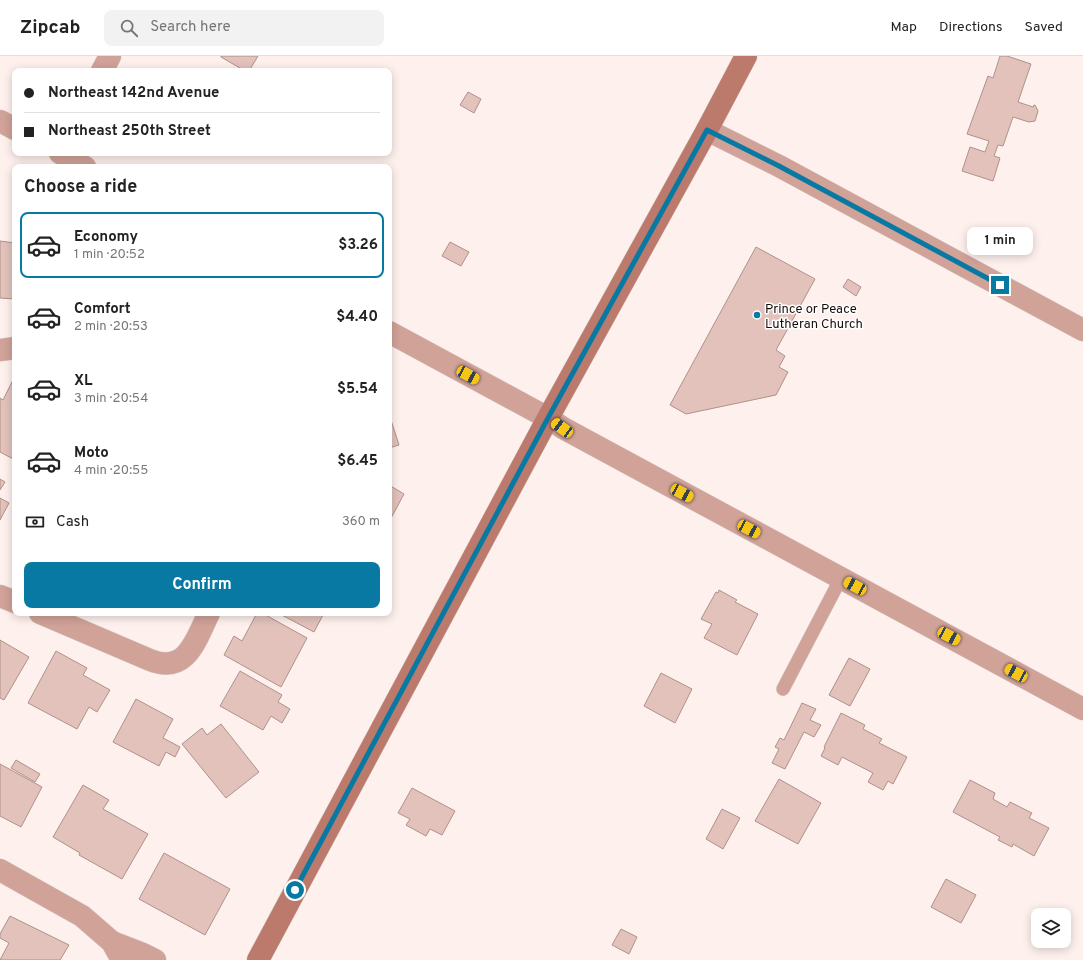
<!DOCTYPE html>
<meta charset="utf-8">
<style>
:root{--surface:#fff;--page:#f2f2f2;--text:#222;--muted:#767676;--line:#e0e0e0;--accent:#0879a3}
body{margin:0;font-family:Overpass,sans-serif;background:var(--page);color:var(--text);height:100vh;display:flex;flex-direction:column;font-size:15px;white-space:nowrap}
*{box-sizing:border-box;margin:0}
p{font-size:13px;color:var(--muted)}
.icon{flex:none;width:22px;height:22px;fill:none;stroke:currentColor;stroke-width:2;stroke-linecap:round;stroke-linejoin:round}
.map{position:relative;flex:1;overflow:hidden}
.details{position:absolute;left:12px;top:108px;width:380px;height:452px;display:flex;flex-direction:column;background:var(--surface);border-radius:8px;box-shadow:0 2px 10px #0003}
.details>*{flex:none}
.banner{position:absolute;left:12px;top:12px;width:380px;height:88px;border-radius:8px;box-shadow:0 2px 10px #0003;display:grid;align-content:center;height:88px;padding:0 12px;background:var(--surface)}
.controls{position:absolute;left:1031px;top:852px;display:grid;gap:8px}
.controls a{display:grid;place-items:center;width:40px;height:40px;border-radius:8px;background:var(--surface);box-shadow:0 2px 10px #0003;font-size:20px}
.end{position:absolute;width:18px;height:18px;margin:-9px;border:5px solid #0879a3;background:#fff;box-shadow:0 0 0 2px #fff}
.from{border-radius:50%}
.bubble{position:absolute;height:28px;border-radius:8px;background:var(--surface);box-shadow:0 2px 10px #0003;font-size:13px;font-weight:700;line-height:28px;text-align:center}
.car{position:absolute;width:12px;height:24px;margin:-12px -6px;border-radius:5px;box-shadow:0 0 3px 1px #0007;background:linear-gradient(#f5c518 24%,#345 0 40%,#f5c518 0 76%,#345 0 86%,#f5c518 0)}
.banner b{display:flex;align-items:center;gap:14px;height:38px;font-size:15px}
.banner b+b{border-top:1px solid var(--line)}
.banner i{width:10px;height:10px;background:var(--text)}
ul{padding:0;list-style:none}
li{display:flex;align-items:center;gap:12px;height:66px;margin:0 8px 6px;padding:0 4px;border:2px solid transparent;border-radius:8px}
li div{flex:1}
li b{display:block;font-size:15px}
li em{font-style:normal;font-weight:700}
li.current{border-color:var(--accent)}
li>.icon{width:36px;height:36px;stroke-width:1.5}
h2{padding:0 12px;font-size:18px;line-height:48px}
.pay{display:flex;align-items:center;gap:10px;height:44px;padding:0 12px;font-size:15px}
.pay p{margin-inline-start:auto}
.cta{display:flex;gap:8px;margin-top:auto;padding:8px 12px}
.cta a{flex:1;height:46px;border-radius:8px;background:var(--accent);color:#fff;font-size:16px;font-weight:700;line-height:46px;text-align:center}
header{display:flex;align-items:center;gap:24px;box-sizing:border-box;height:56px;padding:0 20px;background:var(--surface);border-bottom:1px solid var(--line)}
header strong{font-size:19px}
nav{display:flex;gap:22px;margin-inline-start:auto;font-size:14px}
.search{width:280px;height:36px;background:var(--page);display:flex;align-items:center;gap:10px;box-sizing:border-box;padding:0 14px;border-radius:8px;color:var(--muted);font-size:15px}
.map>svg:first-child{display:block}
.building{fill:#e2c2bb;stroke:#b0918b}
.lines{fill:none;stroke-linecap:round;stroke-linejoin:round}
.service-casing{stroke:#d8ccc9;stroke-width:14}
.minor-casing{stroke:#d8ccc9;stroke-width:23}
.tertiary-casing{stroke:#d8ccc9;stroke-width:23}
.secondary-casing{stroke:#d8ccc9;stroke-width:23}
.service{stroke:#d0a298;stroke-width:13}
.minor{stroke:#d0a298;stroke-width:22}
.tertiary{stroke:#d0a298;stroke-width:22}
.secondary{stroke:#bb7a6c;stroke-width:22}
.route{stroke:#0879a3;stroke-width:5}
.poi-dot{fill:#0879a3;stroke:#fff;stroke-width:1.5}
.labels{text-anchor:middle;stroke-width:3;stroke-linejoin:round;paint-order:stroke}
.poi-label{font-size:13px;fill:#170c0a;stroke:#fff;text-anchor:start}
</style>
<header>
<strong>Zipcab</strong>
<div class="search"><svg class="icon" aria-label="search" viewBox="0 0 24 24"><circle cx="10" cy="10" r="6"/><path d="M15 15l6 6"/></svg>Search here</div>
<nav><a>Map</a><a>Directions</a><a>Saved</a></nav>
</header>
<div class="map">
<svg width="1083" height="904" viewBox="0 0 1083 904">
<rect width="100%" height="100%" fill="#fdf0ed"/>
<g class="building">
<polygon points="221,0 258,0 249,15 245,15 221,1"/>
<polygon points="1000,0 1007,0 1031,8 1018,46 1033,51 1034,49 1035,49 1038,55 1035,65 1029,66 1013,61 1003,90 998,89 994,100 1000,102 993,125 962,115 970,91 985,96 989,85 967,78 988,20 993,22"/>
<polygon points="468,36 481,43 474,57 460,49"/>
<polygon points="0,185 15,187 15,243 0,242"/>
<polygon points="450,186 469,196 461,210 442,200"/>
<polygon points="756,191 815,223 776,294 785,300 779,311 788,316 776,339 686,358 670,349"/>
<polygon points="848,223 861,231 856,240 843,231"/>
<polygon points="15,320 15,404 0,396 0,342 3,344"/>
<polygon points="389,358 399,389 389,392"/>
<polygon points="0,423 5,426 0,434"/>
<polygon points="389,429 404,438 390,464 389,464"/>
<polygon points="0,442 9,447 0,464"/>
<polygon points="719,534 737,544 735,546 758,558 737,599 704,582 712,568 701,563 716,536 718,537"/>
<polygon points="257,557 262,557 307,582 281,631 224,599 234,580 242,585"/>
<polygon points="278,557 324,557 314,576"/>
<polygon points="0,584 29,601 4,644 0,642"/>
<polygon points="56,595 87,612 83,619 110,634 97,656 89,651 77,673 28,647"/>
<polygon points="849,602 870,613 850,650 829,639"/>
<polygon points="240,615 282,639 278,646 290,653 282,667 271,660 263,674 220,650"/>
<polygon points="661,617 692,633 675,667 644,650"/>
<polygon points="136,643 173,663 163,682 180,691 175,701 166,696 159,710 113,686"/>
<polygon points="802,647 816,653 810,664 821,669 814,681 804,676 785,713 772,707 779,693 775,691 780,682 784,684"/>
<polygon points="841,657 865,669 863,673 882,683 879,687 907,701 893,728 888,725 883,734 868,726 873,717 842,701 838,709 821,700 825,692 824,691"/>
<polygon points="221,668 259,716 226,742 182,688 202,672 207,679"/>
<polygon points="16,704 40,718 35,726 11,712"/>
<polygon points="0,708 42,731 21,771 0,760"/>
<polygon points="779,723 821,747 798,788 755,765"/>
<polygon points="970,724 995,737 993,743 1007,751 1010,746 1032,757 1029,762 1049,772 1034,800 1013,788 1012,791 998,784 1000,781 953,756"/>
<polygon points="83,729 109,744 103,753 148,778 122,823 79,799 80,797 53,781"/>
<polygon points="412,732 455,755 442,779 430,773 426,780 406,769 410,763 398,757"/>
<polygon points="722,753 740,762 723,793 706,783"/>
<polygon points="164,797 230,833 205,879 139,843"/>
<polygon points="946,823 976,839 961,867 931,851"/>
<polygon points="10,860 69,889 60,904 0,904 9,887 0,882 0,878"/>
<polygon points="621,873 637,881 629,898 612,889"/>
</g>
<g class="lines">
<g class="service-casing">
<polyline id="service" points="783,633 841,522"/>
</g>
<g class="minor-casing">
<g id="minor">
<polyline points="102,15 110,0"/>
<polyline points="707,74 779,110 1083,274"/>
<polyline points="0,294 15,292"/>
<polyline points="0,540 15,546"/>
<path d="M 40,557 L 150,604 C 187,619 196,583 209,557"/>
<polyline points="0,814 82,860 112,886 122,904"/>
<polyline points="112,886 143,898 155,904"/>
</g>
</g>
<g class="tertiary-casing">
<g id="tertiary">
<polyline points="0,65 15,73"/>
<polyline points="60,97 85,111"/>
<polyline points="389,276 548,362 563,372 1083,653"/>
</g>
</g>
<g class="secondary-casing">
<polyline id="secondary" points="258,904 548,362 707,74 746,0"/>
</g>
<use href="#service" class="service"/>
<use href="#minor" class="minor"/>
<use href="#tertiary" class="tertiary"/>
<use href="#secondary" class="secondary"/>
</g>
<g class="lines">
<polyline class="route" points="295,834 548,362 707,74 779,110 1000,229"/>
</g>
<circle class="poi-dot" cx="757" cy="259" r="4"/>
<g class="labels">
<g class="poi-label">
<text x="765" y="257">Prince or Peace<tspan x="765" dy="15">Lutheran Church</tspan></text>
</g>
</g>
</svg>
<div class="controls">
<a><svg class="icon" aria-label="layers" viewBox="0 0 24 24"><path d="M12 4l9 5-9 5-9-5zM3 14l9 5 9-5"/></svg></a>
</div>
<i class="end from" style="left:295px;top:834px"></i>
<i class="end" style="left:1000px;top:229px"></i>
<div class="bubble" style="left:967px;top:171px;width:66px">1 min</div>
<i class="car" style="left:468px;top:319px;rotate:119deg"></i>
<i class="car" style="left:562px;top:372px;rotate:306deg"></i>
<i class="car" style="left:682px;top:437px;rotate:118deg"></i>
<i class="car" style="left:749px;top:473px;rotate:118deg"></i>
<i class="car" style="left:855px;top:530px;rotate:298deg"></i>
<i class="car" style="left:949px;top:580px;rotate:118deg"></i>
<i class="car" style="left:1016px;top:617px;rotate:298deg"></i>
<div class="banner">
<b><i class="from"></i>Northeast 142nd Avenue</b>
<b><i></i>Northeast 250th Street</b>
</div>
<section class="details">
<h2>Choose a ride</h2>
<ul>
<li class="current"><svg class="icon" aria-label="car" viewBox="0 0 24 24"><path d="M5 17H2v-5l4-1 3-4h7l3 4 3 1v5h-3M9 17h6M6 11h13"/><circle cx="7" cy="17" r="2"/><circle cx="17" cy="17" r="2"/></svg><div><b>Economy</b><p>1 min · 20:52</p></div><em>$3.26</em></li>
<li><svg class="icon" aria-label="car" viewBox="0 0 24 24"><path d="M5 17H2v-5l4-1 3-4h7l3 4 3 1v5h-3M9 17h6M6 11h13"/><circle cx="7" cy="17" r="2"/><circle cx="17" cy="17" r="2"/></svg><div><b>Comfort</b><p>2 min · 20:53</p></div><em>$4.40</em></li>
<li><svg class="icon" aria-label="car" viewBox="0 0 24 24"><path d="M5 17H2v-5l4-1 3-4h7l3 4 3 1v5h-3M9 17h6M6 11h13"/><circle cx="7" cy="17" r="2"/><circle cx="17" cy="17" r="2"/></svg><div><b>XL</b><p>3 min · 20:54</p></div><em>$5.54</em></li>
<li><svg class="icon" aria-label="car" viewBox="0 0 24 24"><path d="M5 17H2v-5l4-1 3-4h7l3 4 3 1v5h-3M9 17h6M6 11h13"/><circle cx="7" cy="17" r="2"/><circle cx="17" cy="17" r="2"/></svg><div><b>Moto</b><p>4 min · 20:55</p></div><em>$6.45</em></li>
</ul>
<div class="pay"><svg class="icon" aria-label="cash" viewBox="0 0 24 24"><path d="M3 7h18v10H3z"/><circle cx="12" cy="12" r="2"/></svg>Cash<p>360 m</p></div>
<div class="cta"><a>Confirm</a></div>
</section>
</div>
